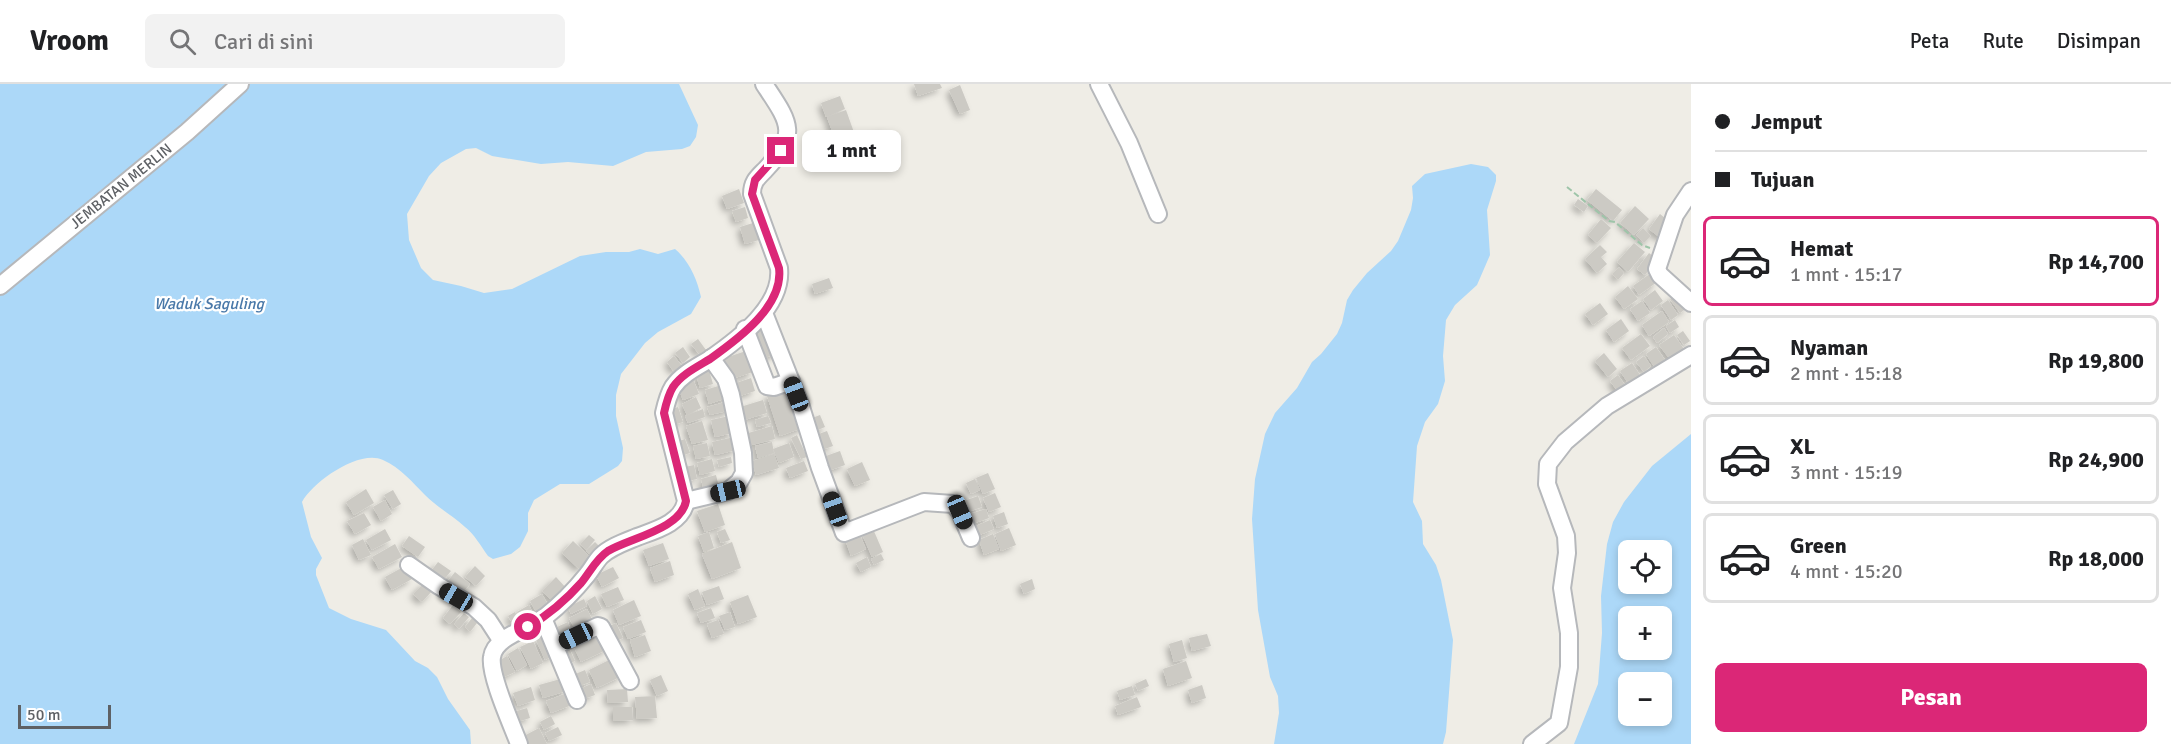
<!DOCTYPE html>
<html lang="id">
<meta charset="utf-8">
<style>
:root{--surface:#fff;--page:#f2f2f2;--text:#202124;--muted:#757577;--line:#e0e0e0;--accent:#db2777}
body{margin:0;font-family:Signika,sans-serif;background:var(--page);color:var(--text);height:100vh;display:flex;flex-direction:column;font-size:22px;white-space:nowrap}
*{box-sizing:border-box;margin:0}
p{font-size:20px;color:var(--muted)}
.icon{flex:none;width:33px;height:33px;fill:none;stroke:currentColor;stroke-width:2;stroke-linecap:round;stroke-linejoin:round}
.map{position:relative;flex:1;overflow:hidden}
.sheet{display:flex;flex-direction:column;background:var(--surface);width:480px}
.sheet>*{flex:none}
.banner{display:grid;align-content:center;height:132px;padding:0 24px;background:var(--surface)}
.tools{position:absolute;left:1618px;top:456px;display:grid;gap:12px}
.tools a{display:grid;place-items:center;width:54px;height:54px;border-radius:9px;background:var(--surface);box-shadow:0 3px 9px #0003;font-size:30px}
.scale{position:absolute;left:18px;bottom:15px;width:93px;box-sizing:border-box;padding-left:6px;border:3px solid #5e6165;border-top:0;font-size:16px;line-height:21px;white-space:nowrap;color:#5e6165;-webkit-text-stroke:4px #fff;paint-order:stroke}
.end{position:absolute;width:27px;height:27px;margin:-14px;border:8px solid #db2777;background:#fff;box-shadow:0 0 0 3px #fff}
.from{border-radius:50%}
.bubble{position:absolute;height:42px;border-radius:9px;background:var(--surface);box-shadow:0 3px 9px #0003;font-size:20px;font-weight:800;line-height:42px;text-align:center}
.car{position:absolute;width:18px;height:36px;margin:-18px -9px;border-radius:8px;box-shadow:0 0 4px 2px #0007;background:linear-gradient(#222 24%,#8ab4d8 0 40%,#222 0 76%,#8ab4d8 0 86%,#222 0)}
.banner b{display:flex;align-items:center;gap:21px;height:57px;font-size:22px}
.banner b+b{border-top:2px solid var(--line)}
.banner i{width:15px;height:15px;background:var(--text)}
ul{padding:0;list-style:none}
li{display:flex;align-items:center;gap:18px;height:90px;margin:0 12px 9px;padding:0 12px;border:3px solid var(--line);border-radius:9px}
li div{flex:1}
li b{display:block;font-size:22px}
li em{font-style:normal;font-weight:800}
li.current{border-color:var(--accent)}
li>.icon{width:54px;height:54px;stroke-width:1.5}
.button{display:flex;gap:12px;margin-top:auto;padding:12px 24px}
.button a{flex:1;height:69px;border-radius:9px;background:var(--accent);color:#fff;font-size:24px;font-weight:800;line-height:69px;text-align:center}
header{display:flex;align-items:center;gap:36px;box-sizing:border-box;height:84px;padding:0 30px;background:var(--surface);border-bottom:2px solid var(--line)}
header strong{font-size:28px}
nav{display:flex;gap:33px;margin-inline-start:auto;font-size:21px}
.search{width:420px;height:54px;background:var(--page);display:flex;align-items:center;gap:15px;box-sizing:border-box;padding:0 21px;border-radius:9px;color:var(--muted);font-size:22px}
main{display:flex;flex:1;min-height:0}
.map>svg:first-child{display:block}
.water{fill:#acd8f8;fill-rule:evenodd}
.building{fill:#cccac4;filter:url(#shadow)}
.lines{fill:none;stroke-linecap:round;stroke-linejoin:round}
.minor-casing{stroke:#b6b8bb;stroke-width:20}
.path{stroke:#9ec5a9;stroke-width:2;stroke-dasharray:6 3;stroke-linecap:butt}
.minor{stroke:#fff;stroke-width:16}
.route{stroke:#db2777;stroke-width:8}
.labels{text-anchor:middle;stroke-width:4.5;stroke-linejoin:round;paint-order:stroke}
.street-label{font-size:15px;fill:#5e6165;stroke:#fff}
.water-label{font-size:16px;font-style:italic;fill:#4a79a9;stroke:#fff}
</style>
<header>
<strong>Vroom</strong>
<div class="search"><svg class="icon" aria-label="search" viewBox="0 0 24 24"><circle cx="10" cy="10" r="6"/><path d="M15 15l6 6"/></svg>Cari di sini</div>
<nav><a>Peta</a><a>Rute</a><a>Disimpan</a></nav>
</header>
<main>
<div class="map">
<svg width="1691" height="660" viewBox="0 0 1691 660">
<defs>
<filter id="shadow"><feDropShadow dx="-3.5" dy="3.5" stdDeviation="3" flood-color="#0004"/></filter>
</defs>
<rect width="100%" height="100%" fill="#efede6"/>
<g class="water">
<path d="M 0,0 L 679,0 L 698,41 L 696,53 L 690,62 L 682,65 L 646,68 L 613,82 L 568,78 L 541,80 L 492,72 L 476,64 L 466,65 L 441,79 L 429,92 L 407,130 L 409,156 L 421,184 L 433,196 L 461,202 L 484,209 L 512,205 L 580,172 L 606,168 L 629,168 L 640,165 L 658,170 L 675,165 C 689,177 697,195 701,213 L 691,230 L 658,248 L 645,259 L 621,290 L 616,311 L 616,332 L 623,364 L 622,377 L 618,382 L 589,400 L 560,400 L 534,416 L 528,429 L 528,447 L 520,463 L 511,470 L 493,475 L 488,472 C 481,462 474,450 465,443 C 453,432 437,423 425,411 C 412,398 401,384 383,376 C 359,365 313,398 302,418 L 311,453 L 322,474 L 316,485 L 316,491 L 329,524 L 351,535 L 386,546 L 415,577 L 428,584 L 437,593 L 448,615 L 470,646 L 471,660 L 0,660 Z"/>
<polygon points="1471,80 1488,83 1496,91 1496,97 1487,126 1490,171 1477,201 1455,221 1446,236 1443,272 1445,297 1438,320 1425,338 1417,362 1413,418 1422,437 1423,460 1436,481 1441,496 1453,556 1446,648 1443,660 1274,660 1279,629 1278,612 1270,593 1258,526 1252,435 1255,395 1265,350 1275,329 1297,304 1312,278 1321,270 1337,250 1342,239 1347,216 1353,206 1367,189 1391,167 1398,157 1411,126 1413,114 1412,102 1425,90"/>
<path d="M 1691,350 L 1691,660 L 1574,660 L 1598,600 L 1602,549 L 1601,512 L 1607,460 L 1613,438 L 1624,418 L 1652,382 ZM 1662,466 L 1662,500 L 1629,500 L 1629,466 ZM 1662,532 L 1662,566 L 1629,566 L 1629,532 ZM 1662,598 L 1662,632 L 1629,632 L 1629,598 Z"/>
</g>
<g class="building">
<polygon points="914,0 940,0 942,4 918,12"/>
<polygon points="960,1 970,26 960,30 949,6"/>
<polygon points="840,12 845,25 826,33 821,19"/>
<polygon points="846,26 861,68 842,75 827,33"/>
<polygon points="885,46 889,62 864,69 859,53"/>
<polygon points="811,52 829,52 829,64 812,65"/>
<polygon points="739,105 744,119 727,125 722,112"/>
<polygon points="1596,105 1622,126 1613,137 1587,116"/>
<polygon points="1578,115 1588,122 1584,128 1574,121"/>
<polygon points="1635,122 1649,135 1634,151 1620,139"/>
<polygon points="745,123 748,134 736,138 732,127"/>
<polygon points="1660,130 1671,139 1663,156 1649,145"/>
<polygon points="1601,135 1611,144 1597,159 1588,151"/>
<polygon points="753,139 759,156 745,160 740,143"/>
<polygon points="1643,144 1651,152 1644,159 1636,151"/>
<polygon points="1634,159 1645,168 1628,188 1617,178"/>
<polygon points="1600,161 1607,168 1601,173 1607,180 1597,189 1585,175"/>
<polygon points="1649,169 1657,175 1645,191 1637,185"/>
<polygon points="1619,183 1624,189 1618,196 1612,190"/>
<polygon points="1651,189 1657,198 1639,211 1633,202"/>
<polygon points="829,194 833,204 815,210 812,200"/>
<polygon points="1628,202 1638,215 1624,225 1615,213"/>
<polygon points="1655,206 1663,217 1651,226 1643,215"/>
<polygon points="1677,210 1687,224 1680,229 1670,215"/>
<polygon points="1668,216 1678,231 1671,236 1661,221"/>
<polygon points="1642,217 1650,229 1638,237 1630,225"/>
<polygon points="1600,219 1608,230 1593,241 1585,230"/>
<polygon points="1662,227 1669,238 1649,252 1642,241"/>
<polygon points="1621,235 1629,247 1614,258 1606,246"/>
<polygon points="1675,236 1679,243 1670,249 1666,242"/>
<polygon points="766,240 778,269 762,275 751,246"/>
<polygon points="1664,244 1668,250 1657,259 1653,253"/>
<polygon points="1683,247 1690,257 1684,261 1677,251"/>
<polygon points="1641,250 1650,262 1631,276 1622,264"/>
<polygon points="1674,251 1686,268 1672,278 1659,261"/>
<polygon points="698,255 706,266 699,270 691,260"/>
<polygon points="683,263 690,273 683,279 675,269"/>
<polygon points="1656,263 1665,276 1655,284 1646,270"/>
<polygon points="746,267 753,288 729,296 722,275"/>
<polygon points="1604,269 1617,285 1608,293 1595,277"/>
<polygon points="674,272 682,282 674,288 667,278"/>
<polygon points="1644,272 1651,282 1644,288 1636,278"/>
<polygon points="1632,279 1640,291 1628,299 1620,287"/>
<polygon points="709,286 713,300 700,304 696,291"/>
<polygon points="1618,291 1627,304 1619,309 1610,297"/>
<polygon points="751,294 755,307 734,314 730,301"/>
<polygon points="693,295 699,310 683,316 677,301"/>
<polygon points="725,300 730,313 709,320 705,306"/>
<polygon points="791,303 805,343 780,352 767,312"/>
<polygon points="696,313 701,324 687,331 682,320"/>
<polygon points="763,316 767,329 741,337 737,324"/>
<polygon points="729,317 731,326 710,331 707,323"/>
<polygon points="678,323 683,338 674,341 669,326"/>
<polygon points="703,325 705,333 688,339 685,332"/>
<polygon points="820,331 825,343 813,348 807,336"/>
<polygon points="729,332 733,349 715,353 711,336"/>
<polygon points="768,332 771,339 757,343 755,336"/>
<polygon points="702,337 708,356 692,360 686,342"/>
<polygon points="772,342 775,355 748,362 745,350"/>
<polygon points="827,347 833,362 819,367 813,352"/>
<polygon points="797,351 807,373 801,375 791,354"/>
<polygon points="734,353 737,366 715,371 712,358"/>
<polygon points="685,355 690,369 681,372 676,358"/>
<polygon points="772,358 774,369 758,374 755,362"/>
<polygon points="707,359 710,372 696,375 693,362"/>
<polygon points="789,359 794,373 779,379 773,365"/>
<polygon points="840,367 845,381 828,387 823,373"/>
<polygon points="774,370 779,384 756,391 752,377"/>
<polygon points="731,373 732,379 719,383 717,376"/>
<polygon points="712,375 715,387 700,391 697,379"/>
<polygon points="804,377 808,387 790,394 786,384"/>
<polygon points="862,378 870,396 855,402 847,385"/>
<polygon points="694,381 697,395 688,397 685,383"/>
<polygon points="988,389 995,405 983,410 976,394"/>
<polygon points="716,391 720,407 705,411 701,395"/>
<polygon points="975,395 980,406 971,410 966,399"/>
<polygon points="366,405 374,419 354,431 346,418"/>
<polygon points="393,406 401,420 393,425 384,411"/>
<polygon points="995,409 1001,423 989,428 983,414"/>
<polygon points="978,412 982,423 965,429 961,418"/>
<polygon points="385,416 392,430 381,437 373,423"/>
<polygon points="718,420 725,441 705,448 697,427"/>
<polygon points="986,425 989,434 970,441 966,431"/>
<polygon points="1004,428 1008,440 997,444 993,432"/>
<polygon points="364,429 371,441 355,450 347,437"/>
<polygon points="990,436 994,445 975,453 971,444"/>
<polygon points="1009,444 1016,461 1001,467 995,450"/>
<polygon points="385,445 391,456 372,466 366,456"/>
<polygon points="725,445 730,456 721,459 717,448"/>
<polygon points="873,445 883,468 872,473 862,450"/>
<polygon points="709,448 714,464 704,468 698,452"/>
<polygon points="859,449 866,465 851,472 845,455"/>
<polygon points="993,450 999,465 984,471 979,456"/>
<polygon points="589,451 595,456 586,466 580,460"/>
<polygon points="409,452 425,463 418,473 402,462"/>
<polygon points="363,455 371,471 359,476 352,461"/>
<polygon points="573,457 590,473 579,485 562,469"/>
<polygon points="595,458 601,464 592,473 586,467"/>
<polygon points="732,458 741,484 712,495 702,470"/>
<polygon points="663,459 669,475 649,482 643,466"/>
<polygon points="395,460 402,473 379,485 372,473"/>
<polygon points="881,470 884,476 874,481 871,475"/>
<polygon points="867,473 871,483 861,488 856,479"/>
<polygon points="670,477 674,491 655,498 650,484"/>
<polygon points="438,478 451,487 443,497 431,487"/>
<polygon points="405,482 412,495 392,506 385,493"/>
<polygon points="475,482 485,492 476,502 465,493"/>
<polygon points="613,483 619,494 602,503 596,491"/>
<polygon points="455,488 470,500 461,511 446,499"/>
<polygon points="556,493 568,506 554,519 542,507"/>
<polygon points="1032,495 1035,505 1024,510 1020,500"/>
<polygon points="425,498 433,506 422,518 413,510"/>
<polygon points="719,502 724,515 707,521 702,508"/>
<polygon points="618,503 624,516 607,523 601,510"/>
<polygon points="698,505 705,522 695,526 688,510"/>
<polygon points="542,510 548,521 536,528 530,517"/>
<polygon points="748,511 757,533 738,540 730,518"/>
<polygon points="595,512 602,525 593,530 587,517"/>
<polygon points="584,515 587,522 571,530 568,523"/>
<polygon points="634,516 641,532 619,541 613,526"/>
<polygon points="453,521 461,528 450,540 443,534"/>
<polygon points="529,521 535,533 523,539 517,528"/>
<polygon points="711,524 715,534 701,539 697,529"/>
<polygon points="587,525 593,537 575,545 569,534"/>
<polygon points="515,528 520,538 514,542 508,532"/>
<polygon points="730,528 735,543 725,546 719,532"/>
<polygon points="464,529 469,533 459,545 454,540"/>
<polygon points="472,534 477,539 470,548 465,543"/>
<polygon points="641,536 646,548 628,555 623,543"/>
<polygon points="718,536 724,550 712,554 707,540"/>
<polygon points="568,538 572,550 561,554 557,543"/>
<polygon points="616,539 623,554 612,559 605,544"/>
<polygon points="601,550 608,565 581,578 574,563"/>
<polygon points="1207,550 1211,562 1192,567 1189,554"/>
<polygon points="546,551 555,571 545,576 536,556"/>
<polygon points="645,551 651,567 635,573 630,556"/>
<polygon points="1182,556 1187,574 1174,578 1169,560"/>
<polygon points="533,557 543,579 531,585 520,563"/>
<polygon points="518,564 527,581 517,587 508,570"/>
<polygon points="569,564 575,577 566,581 560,568"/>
<polygon points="507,572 515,588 504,593 497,578"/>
<polygon points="613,574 622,592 597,604 589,586"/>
<polygon points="1186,577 1192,594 1168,602 1163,585"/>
<polygon points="585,586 590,598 577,603 573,591"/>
<polygon points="661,591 668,607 657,612 650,596"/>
<polygon points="564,594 567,607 543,614 539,601"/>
<polygon points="1146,595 1149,602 1138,607 1135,600"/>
<polygon points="591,600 595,611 581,616 577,606"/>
<polygon points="1202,601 1206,614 1192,619 1188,606"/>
<polygon points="1132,602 1135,611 1120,616 1117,607"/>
<polygon points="531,603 535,616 518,622 513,609"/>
<polygon points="627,605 628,618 608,619 607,606"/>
<polygon points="567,609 572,621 551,629 546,617"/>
<polygon points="655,612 657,634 637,635 635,613"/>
<polygon points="1137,613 1141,623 1118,631 1115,622"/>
<polygon points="613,623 632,623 633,636 613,637"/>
<polygon points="527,624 530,634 517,638 513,628"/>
<polygon points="551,632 555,640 544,646 540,638"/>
<polygon points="558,643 562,651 549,657 545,649"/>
<polygon points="539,644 547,660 525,660 522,653"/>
</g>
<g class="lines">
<g class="minor-casing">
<g id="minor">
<polyline points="1099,0 1129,59 1158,130"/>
<polyline points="1691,107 1675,131 1657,185 1660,191 1691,219"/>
<polyline points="0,202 187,48 240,0"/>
<polyline points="764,229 801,323 820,384 844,449 924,418 953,420 960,428 971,454"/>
<polyline points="745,245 767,302 774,303 791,297"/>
<polyline points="686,417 728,407 739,398 744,389 743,369 731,311 726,295 711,274"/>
<polyline points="409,481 439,502 474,523 488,536 501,556"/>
<polyline points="543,534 577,616"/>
<polyline points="555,562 598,542 601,543 630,597"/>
<path d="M 519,660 C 512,641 489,591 492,573 C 495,552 529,545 545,533 C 560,521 575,506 587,491 C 592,485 596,477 601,472 C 610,463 625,458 637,453 C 656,446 682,439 686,417 L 664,329 C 666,320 668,311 673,303 C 682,290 697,283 710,275 C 739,255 783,222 779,184 L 752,110 C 752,98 757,94 765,86 C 800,49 789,38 764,0"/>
<polyline points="1532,660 1559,639 1569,583 1569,549 1562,504 1567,469 1566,452 1547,400 1548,380 1565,358 1607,322 1691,271"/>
</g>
</g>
<polyline class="path" points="1567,103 1609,137 1615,138 1642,161 1650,164"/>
<use href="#minor" class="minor"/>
</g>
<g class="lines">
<path class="route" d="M 528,543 C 548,531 566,516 581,499 C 590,488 596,475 608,467 C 630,454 681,445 686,417 L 664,329 C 666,320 668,311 673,303 C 682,290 697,283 710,275 C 738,255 784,222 779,184 L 752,110 L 755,96 L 781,67"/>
</g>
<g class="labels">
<g class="street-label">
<text transform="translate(121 102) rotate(-39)" y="5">JEMBATAN MERLIN</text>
</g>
<g class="water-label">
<text x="209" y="225">Waduk Saguling</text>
</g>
</g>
</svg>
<div class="tools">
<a><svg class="icon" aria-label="locate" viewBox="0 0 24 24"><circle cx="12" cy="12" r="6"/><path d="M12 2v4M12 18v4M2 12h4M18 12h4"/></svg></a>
<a>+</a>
<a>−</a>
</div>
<div class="scale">50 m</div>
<i class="end from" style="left:528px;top:543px"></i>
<i class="end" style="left:781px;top:67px"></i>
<div class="bubble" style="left:802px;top:46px;width:99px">1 mnt</div>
<i class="car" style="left:796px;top:310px;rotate:339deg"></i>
<i class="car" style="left:728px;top:407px;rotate:257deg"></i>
<i class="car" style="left:835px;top:425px;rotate:340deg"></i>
<i class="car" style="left:960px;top:428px;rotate:157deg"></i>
<i class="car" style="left:456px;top:513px;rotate:300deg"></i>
<i class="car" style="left:576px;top:552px;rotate:245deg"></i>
</div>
<section class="sheet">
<div class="banner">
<b><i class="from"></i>Jemput</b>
<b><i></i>Tujuan</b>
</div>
<ul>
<li class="current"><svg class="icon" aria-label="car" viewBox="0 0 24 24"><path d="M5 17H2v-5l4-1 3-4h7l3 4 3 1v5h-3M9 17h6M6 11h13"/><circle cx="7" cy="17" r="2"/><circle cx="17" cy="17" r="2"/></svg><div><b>Hemat</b><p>1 mnt · 15:17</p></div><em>Rp 14,700</em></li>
<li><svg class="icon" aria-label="car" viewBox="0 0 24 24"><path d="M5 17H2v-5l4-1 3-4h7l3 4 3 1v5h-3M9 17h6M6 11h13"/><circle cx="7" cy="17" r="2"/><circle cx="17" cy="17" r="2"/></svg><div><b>Nyaman</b><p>2 mnt · 15:18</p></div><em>Rp 19,800</em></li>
<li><svg class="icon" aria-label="car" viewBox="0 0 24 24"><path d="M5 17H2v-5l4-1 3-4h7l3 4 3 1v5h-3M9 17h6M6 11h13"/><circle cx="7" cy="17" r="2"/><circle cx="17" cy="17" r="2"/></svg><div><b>XL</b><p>3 mnt · 15:19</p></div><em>Rp 24,900</em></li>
<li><svg class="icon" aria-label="car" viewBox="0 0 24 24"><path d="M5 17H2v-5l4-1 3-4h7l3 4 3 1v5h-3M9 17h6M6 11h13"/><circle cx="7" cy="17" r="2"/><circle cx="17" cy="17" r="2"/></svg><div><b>Green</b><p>4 mnt · 15:20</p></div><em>Rp 18,000</em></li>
</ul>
<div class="button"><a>Pesan</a></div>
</section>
</main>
